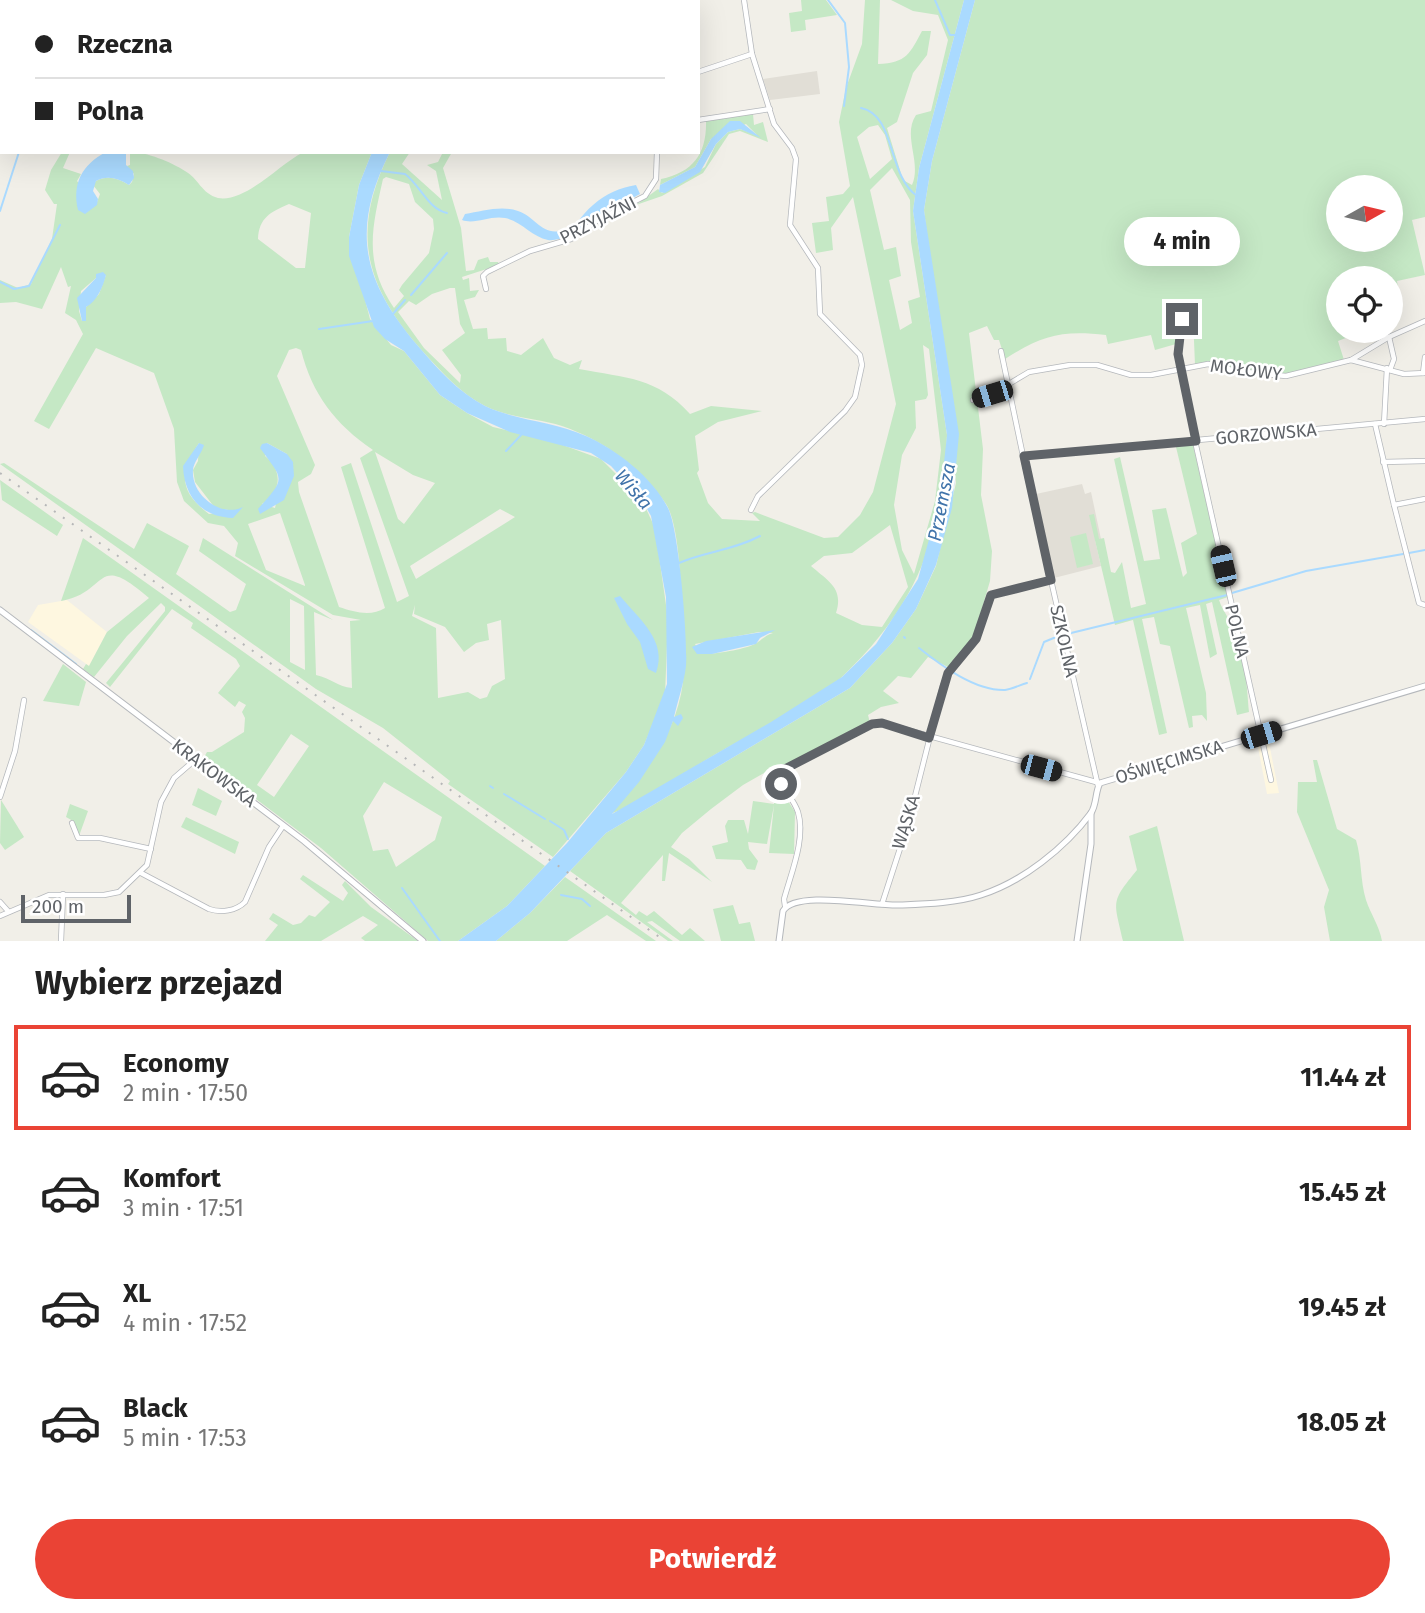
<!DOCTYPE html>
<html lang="pl">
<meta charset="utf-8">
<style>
:root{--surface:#fff;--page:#f2f2f2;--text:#222;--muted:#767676;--line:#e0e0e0;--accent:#ea4335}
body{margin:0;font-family:"Fira Sans",sans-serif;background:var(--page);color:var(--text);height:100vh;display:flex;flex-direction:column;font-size:26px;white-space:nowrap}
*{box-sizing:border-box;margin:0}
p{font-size:23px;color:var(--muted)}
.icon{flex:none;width:38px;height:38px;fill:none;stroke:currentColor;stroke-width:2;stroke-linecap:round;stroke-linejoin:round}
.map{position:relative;height:941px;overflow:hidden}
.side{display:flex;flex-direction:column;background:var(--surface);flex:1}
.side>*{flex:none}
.top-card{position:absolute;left:0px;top:0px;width:700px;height:154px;box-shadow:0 7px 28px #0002;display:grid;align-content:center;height:154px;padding:0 35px;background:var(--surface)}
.needle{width:46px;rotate:82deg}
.fabs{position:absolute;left:1326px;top:175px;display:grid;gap:14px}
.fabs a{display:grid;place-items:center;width:77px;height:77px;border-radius:50%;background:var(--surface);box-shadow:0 7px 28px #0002;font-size:35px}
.scale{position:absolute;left:21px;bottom:18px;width:110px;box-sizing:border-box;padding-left:7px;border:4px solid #5f6368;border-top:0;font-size:19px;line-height:24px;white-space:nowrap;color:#5f6368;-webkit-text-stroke:5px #fff;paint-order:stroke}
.end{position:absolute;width:32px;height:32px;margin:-16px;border:9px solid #5f6368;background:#fff;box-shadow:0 0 0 4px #fff}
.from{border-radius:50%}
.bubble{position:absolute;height:49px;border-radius:24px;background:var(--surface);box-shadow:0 7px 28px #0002;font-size:23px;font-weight:700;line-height:49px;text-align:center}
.car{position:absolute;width:21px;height:42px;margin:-21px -10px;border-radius:9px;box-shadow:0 0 5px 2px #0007;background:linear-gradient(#222 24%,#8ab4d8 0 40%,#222 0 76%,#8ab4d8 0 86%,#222 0)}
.top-card b{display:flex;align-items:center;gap:24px;height:66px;font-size:26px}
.top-card b+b{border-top:2px solid var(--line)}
.top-card i{width:18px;height:18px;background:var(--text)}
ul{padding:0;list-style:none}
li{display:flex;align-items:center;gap:21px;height:105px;margin:0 14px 10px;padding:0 21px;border:4px solid transparent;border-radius:0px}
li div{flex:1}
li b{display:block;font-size:26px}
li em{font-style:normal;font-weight:700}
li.active{border-color:var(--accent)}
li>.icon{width:63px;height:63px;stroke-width:1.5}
h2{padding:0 35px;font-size:32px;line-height:84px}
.button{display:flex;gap:14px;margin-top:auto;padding:14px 35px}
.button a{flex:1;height:80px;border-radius:42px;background:var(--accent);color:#fff;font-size:28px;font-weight:700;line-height:80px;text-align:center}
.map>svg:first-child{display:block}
.commercial{fill:#fef7e0}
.education{fill:#e1ded6}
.green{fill:#c5e8c5;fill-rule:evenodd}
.water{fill:#aadaff}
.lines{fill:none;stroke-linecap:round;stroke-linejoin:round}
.stream{stroke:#aadaff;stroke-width:2}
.minor-casing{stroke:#b5b8bc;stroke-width:6}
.tertiary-casing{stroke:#b5b8bc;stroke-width:7}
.minor{stroke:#fff;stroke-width:4.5}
.tertiary{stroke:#fff;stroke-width:5}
.rail{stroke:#b6b7b8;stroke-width:2;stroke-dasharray:2 9;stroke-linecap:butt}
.route{stroke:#5f6368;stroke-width:9}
.labels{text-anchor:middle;stroke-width:5;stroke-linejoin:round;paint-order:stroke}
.street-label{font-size:18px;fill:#5f6368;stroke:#fff}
.water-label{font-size:19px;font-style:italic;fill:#4174aa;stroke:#fff}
</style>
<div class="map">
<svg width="1425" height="941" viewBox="0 0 1425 941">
<rect width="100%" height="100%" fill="#f1efe8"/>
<g class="commercial">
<polygon points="67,600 107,632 89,666 28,622 38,605"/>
<polygon points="1268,738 1279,793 1267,794 1257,742"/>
</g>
<g class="education">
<polygon points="817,71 820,94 770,100 763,79"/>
<polygon points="1082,484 1085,494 1091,492 1101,539 1095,540 1101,566 1054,578 1036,494"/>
</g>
<g class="green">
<polygon points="801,0 826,0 837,15 805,20 806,30 791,32 789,13 802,11"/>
<path d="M 865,0 L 880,0 L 878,64 C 907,63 910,53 922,31 L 931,31 L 927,55 L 913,73 L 897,122 L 887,128 L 903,180 L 912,185 C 922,162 902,136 916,115 L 931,111 L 948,40 L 938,15 L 913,11 L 891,0 L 964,0 L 919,168 L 913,211 L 947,435 C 942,539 917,605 843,676 C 815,703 751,734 716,754 C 690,769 634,808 609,814 C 643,774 676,737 683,682 C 685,662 682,639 682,619 C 681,591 680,526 666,504 C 642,468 603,440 562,426 C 537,418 509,418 485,406 C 461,394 443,373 425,354 C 366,289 349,234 390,152 L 410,152 L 402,164 L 442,200 L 436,171 L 427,165 L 438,162 L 443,152 L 452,152 L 443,168 L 461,228 L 466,271 L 474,270 L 478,260 L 488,257 L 490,262 L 498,262 L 499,265 L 462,277 L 463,280 L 469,278 L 470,291 L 479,290 L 475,297 L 464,300 L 473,329 L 487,328 L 488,339 L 506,338 L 507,351 L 521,355 L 543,338 L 554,358 L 570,365 L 582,360 L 579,369 C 626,378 657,377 690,414 L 711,406 L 762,411 L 718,422 L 695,436 L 699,470 L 697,473 L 708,503 L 722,519 L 760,521 L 752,513 L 755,512 L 824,538 L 838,537 L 860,515 L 873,492 L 896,404 L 853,197 L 831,228 L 833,250 L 816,253 L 812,223 L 829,221 L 826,197 L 843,194 L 850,186 L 839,122 L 846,88 L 862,44 ZM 878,125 L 885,135 L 892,159 L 870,179 L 857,137 L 869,127 ZM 892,168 L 910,200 L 911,242 L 920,297 L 908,301 L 912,323 L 900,330 L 889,280 L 901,276 L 896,247 L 884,250 L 870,190 ZM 386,177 L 409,184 L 415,202 L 433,219 L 434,229 L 429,253 L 402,285 L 399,290 L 404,296 L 394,308 C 363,262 372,228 383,179 ZM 450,288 L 455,288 L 460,324 L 465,333 L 442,350 L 461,375 L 460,383 L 424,348 L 398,312 L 409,301 L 416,305 L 432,294 ZM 923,345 L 929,349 L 941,450 L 935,501 L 914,574 L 902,550 L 894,505 L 902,455 L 916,428 L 915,401 L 926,399 L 928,395 ZM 890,525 L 908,587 L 882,627 L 862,625 L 836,613 C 844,588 828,581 811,566 L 824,556 L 852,553 ZM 759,632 L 773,633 C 764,636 762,640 755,644 C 746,649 709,656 700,653 L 695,644 Z"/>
<path d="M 975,0 L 1425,0 L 1425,217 L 1412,220 L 1425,275 L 1397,281 L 1399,294 L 1391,297 L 1391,278 L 1339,278 L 1339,331 L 1355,331 L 1356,334 L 1338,341 L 1344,360 C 1323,365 1297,376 1275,376 C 1248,375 1221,361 1195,365 L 1193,316 L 1183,317 L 1176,344 L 1155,350 L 1151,335 L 1108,344 L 1106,335 C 1062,330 1042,335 1005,359 L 999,340 L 994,340 L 987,326 L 969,333 L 983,449 L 981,495 L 992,551 L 990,581 L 971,646 L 950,668 L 928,657 L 911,678 L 898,676 L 883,691 L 899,703 L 881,707 L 868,715 L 870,723 L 785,767 L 778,765 L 743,785 L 711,809 L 682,833 L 671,847 L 689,859 L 712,882 L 669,853 L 665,881 L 662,881 L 663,855 L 621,903 L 636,915 L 639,911 L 647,916 L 654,911 L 682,935 L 690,928 L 705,941 L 680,941 L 652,921 L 647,922 L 673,941 L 668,941 L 570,871 L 606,833 L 850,688 L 892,643 L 916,609 L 936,566 L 956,483 L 924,210 L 932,161 ZM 1339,187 L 1391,187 L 1391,240 L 1339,240 Z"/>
<path d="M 753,114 L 754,125 L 763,122 L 768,142 L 740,131 L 729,134 L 703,173 L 662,196 L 636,205 L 658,189 L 662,193 L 705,167 L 716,144 L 728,132 L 740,129 L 757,135 L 746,124 L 711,139 L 695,167 L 660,185 L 661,179 C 694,172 707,153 706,120 Z"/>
<path d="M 62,152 L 70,152 L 63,168 L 81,174 L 77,181 L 96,205 L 100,194 L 93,185 L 96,181 C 107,175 118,178 129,185 L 132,182 L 134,174 L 127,166 L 130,165 L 130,152 C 147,152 171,162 185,171 C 198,178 202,194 218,198 C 245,203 280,164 302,153 C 314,147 357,152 372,152 L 359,185 L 349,237 L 370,319 L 391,345 L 404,351 L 440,395 L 467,413 L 493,427 L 549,440 L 601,459 L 642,500 L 655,528 L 668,619 L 665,695 L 644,745 L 626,772 L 553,857 L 448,784 L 450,781 L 383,728 L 316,689 L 0,464 L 4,463 L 134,549 L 147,523 L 189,546 L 176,574 L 230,612 L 236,610 L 246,584 L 199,551 L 203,538 L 333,620 L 314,612 L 316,675 C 331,678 338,687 352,688 L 350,621 L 361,620 L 333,615 L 235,556 L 238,543 L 224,526 L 208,523 L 184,501 L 177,482 L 174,429 L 154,373 L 96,348 L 49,429 L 34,421 L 83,334 L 76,320 L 65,313 L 71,286 L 68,287 L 61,267 L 42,309 L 16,302 L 0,303 L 0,280 L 18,288 L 31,284 L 52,239 L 57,204 L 54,204 L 45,190 L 51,170 ZM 289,204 L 311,213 L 305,268 L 296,268 L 258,239 C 259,218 270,212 289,204 ZM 106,275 L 99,294 L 86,307 L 85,321 L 82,321 L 79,311 L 81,291 L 96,278 ZM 296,348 L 301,350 C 312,394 335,424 373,450 L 360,458 L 409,596 L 397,602 L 351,463 L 341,467 L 385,608 C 371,617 354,612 339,607 L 299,492 L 298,482 L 311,474 L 315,465 L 277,376 L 289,350 ZM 199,443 L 198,461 L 193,470 L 195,482 L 215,508 L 235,511 L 209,514 C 179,491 179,474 199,443 ZM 267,443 L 287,454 L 275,508 L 262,504 C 283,490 282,470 265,456 ZM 375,452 L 413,475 L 435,483 L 404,524 L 398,519 ZM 500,509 L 515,517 L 416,579 L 410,566 ZM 280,513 L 305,585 L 305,586 L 266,570 L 248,524 ZM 290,599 L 304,606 L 305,670 L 290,662 ZM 415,605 L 414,614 L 445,627 L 464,652 L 476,643 L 489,640 L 487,624 L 501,620 L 505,679 L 492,686 L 487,697 L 480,699 L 468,692 L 438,698 L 436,628 L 412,616 Z"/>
<path d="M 1193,445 L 1228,597 L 1219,600 C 1223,612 1230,619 1235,630 C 1245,650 1247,689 1249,712 L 1237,715 L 1212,602 L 1206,604 L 1217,654 L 1210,658 L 1200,605 L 1186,608 L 1206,693 L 1207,721 L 1202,715 L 1192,716 L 1193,727 L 1189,728 L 1170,646 L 1160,644 L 1154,617 L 1142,619 L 1167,733 L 1159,735 L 1133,620 L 1115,625 L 1089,515 L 1094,514 L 1099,539 L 1104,538 L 1111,572 L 1115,573 L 1122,562 L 1131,608 L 1146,604 L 1114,459 L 1120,457 L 1144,561 L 1160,559 L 1152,510 L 1166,508 L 1183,577 L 1187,573 L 1181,543 L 1197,534 L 1176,447 Z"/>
<polygon points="0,480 63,525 57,536 2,500"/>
<polygon points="1086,533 1093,564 1077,568 1070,537"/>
<path d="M 83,538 L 545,866 L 507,906 L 458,941 L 428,941 L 321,848 L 203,759 L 207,752 L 212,752 L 244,732 L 245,718 L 242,712 L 246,705 L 239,701 L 235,707 L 218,693 L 240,666 L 236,659 L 191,628 L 193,623 L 172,609 L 110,687 L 106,683 L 165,611 L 165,607 L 161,603 L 127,636 L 94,677 L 83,669 L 86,664 L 89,666 L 107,632 L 149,598 C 94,550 110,592 61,601 ZM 291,734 L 309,746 L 274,797 L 257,785 ZM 384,782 L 442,817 L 435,840 L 396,867 L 388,849 L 373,851 L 363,816 Z"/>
<polygon points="63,664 86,682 79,706 43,701"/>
<path d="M 1313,760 L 1317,760 L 1337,829 L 1356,840 C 1362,860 1360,881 1366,900 C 1371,915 1379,925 1382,941 L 1330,941 L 1324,907 L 1329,890 L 1297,812 L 1298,782 L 1317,782 Z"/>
<polygon points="776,782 795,812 794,854 769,853 774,805 767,844 748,842 749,849 758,861 755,870 747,869 741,860 716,859 712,846 728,842 725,826 728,820 744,820 748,834 753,801 774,804"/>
<polygon points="198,788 222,801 216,816 192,805"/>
<polygon points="1,800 24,837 5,850 0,843"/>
<polygon points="70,804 88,811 79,836 73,821 66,817"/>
<polygon points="186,817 239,842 235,854 181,827"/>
<path d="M 1157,826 L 1184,941 L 1123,941 C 1114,900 1110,903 1137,870 L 1129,836 Z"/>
<polygon points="303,875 343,901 348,893 342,885 345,881 371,907 418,941 365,941 361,938 378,925 363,916 321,941 265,941 278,925 269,919 273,913 293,925 301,923 309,915 315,917 330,902 300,879"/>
<polygon points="565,877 656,941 646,941 607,915 567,941 496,941 530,913"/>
<polygon points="733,905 739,924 750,922 755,941 721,941 713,909"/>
</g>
<g class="water">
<path d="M 964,0 L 975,0 L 932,161 L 924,210 L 959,434 L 952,508 L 936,565 L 916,609 L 892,643 L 850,688 L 606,833 L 530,913 L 496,941 L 458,941 L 507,906 L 567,843 L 626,772 L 644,745 L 667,684 L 666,597 L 651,516 L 642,500 L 611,466 L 591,453 L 510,432 L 467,413 L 440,395 L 404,351 L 385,339 L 374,327 L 349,256 L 349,237 L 359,185 L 372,152 L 390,152 C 350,231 363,281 418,346 C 437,368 458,392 485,406 C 517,421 554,421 586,436 C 617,450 652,477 668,508 C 679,529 688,640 686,666 C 684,683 678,700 674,717 L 681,714 L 683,718 L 678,726 L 673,721 L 665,742 L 639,782 L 612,814 L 771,722 L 842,677 L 876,644 L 918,579 L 940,500 L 947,435 L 913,211 L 919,168 Z"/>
<polygon points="730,121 740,121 761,138 740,129 728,132 716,144 700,172 665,193 659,192 660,185 695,167 711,139"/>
<path d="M 106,152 L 126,153 L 126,165 L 133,171 L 134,178 L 129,185 C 118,178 107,175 96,181 L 93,191 L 98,199 L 97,205 L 85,214 L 78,210 C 72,183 82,165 106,152 Z"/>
<path d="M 636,185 L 640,194 C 621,204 566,244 548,240 C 532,237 521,221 505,218 C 490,215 475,225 462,220 L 465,214 C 482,211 502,205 518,211 C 534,216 542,235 560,231 C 577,228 581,215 593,205 C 607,193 619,188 636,185 Z"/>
<path d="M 103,272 L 106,275 C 103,287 97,301 86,307 L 86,321 L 82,321 L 77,298 L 96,278 L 96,274 Z"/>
<path d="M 199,443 L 204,445 C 202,453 193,463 193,470 C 191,495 221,518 243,507 L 233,518 C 202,517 184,497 183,466 Z"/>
<path d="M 267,443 L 287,454 L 293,462 L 294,476 L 284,500 L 260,514 L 258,509 C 286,477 284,481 260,448 L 262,444 Z"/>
<path d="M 620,596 C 639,619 668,641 656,673 L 648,669 L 640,642 L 627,624 L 614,598 Z"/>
<polygon points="775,630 760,638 756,644 712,654 697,654 692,647 706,641"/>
</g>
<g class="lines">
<g class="stream">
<polyline points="828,0 845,23 849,67 844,106"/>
<polyline points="935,0 950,35 956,35"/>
<polyline points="455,2 457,0"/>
<polyline points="0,100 2,104"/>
<path d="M 861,108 C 896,115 887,175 917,196"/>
<path d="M 381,171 L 405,174 C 420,185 428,209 447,213"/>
<polyline points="0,211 19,152"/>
<polyline points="0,282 14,289 29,286 60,225"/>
<polyline points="411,295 447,253"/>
<polyline points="392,315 405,300"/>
<polyline points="319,329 373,321"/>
<polyline points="506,451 522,434"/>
<polyline points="1409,553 1425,550"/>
<path d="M 679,563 C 706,551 732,551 760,536"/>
<polyline points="1232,593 1306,571 1403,554"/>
<polyline points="31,630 76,664"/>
<polyline points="1067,634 1227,595"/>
<polyline points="904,637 905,638"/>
<path d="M 919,648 C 942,666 975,691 1005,690 C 1012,689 1020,685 1027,683"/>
<polyline points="1030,679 1044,642 1061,635"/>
<polyline points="490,786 493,788"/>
<polyline points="504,794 545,819"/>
<polyline points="550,821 564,830 568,839"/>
<polyline points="402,888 440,941"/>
<polyline points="561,895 582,899 590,906"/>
</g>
<g class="minor-casing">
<g id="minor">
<polyline points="529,0 529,2"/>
<polyline points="744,0 752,54 774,124 792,148 796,159 790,225 818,268 820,314 860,355 862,365 855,397 845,411 758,496 751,510"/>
<polyline points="698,72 752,54"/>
<polyline points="698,120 770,109"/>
<polyline points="486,289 483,276 487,272 530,251 571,239 598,220 645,196 656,179 657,152"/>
<polyline points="1183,319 1178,354 1196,441"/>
<polyline points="1389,337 1394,359 1390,370"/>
<polyline points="1001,351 1027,475 1098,786"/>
<polyline points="1351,360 1404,374 1425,373"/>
<polyline points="1423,373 1425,357"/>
<polyline points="973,400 992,394 1029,372 1070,365 1097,365 1131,375 1151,375 1208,364 1236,371 1286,376 1351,360 1389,337 1425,321"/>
<polyline points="1375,424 1394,505 1425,499"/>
<polyline points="1384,424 1387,368"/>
<polyline points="1195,441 1271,780"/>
<polyline points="1024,456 1425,419"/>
<polyline points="1383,462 1425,461"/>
<polyline points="1394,505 1419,603 1425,605"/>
<path d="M 781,767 C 778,791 791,792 798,812 C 806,839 791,873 784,899 L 785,906"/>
<polyline points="781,771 872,724 882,723 1096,782"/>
<polyline points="0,797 15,751 24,700"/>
<polyline points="72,823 78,838 100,838 151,849"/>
<path d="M 141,873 L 209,909 C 221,913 236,911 245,902 L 269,847 L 283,826"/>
<polyline points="0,902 8,911"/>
<polyline points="882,904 908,824 943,685 955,662 976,639 991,595 1051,580"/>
<polyline points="0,916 49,895 104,895 119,892 147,865 161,802 174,778 196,759"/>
<polyline points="61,941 63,894"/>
</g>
</g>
<g class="tertiary-casing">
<g id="tertiary">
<polyline points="0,610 304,841 423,941"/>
<path d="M 779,941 L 783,911 C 796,889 877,907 901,905 C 927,904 957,903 981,895 C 1022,882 1065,848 1091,813 C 1097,804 1095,792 1100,783 L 1425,686"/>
<polyline points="1077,941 1091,844 1091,813"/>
</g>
</g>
<use href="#minor" class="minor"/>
<use href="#tertiary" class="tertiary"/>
<polyline class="rail" points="0,473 665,941"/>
</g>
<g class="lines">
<polyline class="route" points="781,784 781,771 872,724 882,723 929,738 948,673 976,639 991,595 1051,580 1024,456 1196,441 1178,354 1182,319"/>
</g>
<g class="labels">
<g class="street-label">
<text transform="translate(598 220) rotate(-27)" y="6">PRZYJAŹNI</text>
<text transform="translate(1246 370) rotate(7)" y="6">MOŁOWY</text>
<text transform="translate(1266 434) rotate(-5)" y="6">GORZOWSKA</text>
<text transform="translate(1237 631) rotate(77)" y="6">POLNA</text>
<text transform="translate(1064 641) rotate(77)" y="6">SZKOLNA</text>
<text transform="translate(1169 762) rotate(-17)" y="6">OŚWIĘCIMSKA</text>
<text transform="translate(214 773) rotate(37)" y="6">KRAKOWSKA</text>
<text transform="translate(906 822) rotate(-73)" y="6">WĄSKA</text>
</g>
<g class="water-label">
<text transform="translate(634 489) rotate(49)" y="7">Wisła</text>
<text transform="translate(941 502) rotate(-79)" y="7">Przemsza</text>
</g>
</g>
</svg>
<div class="fabs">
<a><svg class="needle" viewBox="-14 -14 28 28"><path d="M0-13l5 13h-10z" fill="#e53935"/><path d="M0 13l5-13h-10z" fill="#767676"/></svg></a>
<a><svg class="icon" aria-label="locate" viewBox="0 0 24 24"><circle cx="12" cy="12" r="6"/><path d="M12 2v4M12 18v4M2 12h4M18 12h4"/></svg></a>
</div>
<div class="scale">200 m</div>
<i class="end from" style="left:781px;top:784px"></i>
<i class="end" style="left:1182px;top:319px"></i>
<div class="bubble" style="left:1124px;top:217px;width:116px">4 min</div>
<i class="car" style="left:992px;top:394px;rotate:253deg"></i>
<i class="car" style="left:1223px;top:566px;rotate:347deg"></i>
<i class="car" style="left:1261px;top:735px;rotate:73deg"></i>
<i class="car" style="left:1041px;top:768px;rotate:105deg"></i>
<div class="top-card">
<b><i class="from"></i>Rzeczna</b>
<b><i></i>Polna</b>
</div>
</div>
<section class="side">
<h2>Wybierz przejazd</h2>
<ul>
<li class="active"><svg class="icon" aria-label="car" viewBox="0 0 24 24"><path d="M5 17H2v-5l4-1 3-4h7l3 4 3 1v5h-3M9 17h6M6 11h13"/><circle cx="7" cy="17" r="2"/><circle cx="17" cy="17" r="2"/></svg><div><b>Economy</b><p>2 min · 17:50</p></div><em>11.44 zł</em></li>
<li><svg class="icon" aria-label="car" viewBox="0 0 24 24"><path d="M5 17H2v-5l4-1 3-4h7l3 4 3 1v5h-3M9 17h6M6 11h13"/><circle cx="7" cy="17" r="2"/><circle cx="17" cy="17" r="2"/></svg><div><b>Komfort</b><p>3 min · 17:51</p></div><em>15.45 zł</em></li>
<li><svg class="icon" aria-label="car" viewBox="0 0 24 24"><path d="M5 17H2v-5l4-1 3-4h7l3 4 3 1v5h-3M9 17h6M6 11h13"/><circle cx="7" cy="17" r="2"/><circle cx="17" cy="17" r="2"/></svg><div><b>XL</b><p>4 min · 17:52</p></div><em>19.45 zł</em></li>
<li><svg class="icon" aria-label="car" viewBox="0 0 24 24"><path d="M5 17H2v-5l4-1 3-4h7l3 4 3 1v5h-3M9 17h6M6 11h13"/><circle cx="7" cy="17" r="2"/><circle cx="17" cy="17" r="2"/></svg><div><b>Black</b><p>5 min · 17:53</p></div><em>18.05 zł</em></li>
</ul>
<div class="button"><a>Potwierdź</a></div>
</section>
